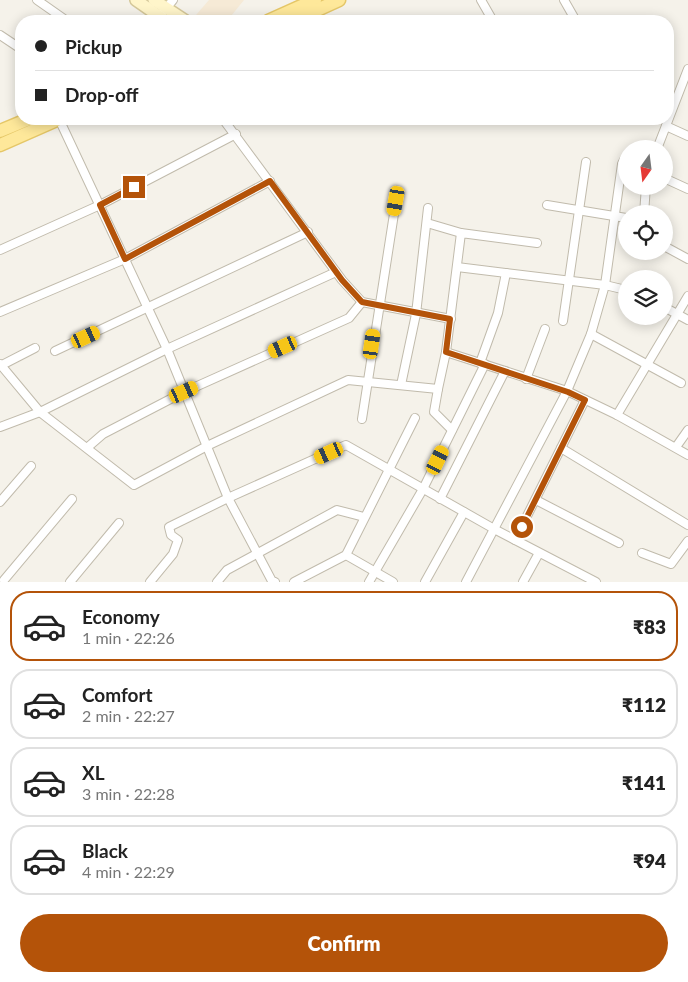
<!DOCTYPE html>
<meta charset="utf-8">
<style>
:root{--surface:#fff;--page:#f2f2f2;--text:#222;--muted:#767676;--line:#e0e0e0;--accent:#b45309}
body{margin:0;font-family:Lato,sans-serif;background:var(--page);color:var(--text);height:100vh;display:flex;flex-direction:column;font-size:19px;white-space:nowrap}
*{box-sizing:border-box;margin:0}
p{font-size:16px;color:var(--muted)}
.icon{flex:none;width:28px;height:28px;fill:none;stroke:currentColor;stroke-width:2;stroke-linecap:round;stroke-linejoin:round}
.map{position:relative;height:582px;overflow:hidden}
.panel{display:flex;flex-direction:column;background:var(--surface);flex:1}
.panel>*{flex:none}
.banner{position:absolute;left:15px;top:15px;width:659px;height:110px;border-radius:20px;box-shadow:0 2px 12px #0003;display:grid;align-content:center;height:110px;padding:0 20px;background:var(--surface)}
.needle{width:32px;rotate:194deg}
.fabs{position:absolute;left:618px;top:140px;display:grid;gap:10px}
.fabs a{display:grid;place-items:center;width:55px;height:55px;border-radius:50%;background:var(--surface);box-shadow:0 2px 12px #0003;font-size:25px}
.end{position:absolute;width:22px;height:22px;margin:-11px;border:6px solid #b45309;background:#fff;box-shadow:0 0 0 2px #fff}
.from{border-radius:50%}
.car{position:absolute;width:15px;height:30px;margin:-15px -8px;border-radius:6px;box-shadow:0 0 4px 1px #0007;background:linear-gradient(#f5c518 24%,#345 0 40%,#f5c518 0 76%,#345 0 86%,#f5c518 0)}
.banner b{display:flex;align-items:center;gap:18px;height:48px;font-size:19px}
.banner b+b{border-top:1px solid var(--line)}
.banner i{width:12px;height:12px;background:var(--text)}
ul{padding:9px 0 0;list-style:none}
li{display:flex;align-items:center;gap:15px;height:70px;margin:0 10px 8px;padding:0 10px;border:2px solid var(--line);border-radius:20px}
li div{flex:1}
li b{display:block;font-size:19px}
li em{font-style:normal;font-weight:800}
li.current{border-color:var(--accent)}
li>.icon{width:45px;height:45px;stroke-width:1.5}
.action{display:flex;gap:10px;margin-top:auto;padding:10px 20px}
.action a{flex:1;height:58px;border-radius:30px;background:var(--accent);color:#fff;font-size:20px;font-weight:800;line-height:58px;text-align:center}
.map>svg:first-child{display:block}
.commercial{fill:#f6ead6}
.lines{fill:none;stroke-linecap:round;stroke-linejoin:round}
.street-casing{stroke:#c1bbac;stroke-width:10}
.secondary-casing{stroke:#d5c89a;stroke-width:14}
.primary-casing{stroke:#e5c768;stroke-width:15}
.street{stroke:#fff;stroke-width:8}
.secondary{stroke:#fff5ca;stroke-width:11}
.primary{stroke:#fee89a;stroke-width:12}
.route{stroke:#b45309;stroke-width:6}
</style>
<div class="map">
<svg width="688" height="582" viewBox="0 0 688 582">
<rect width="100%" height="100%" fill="#f5f2ea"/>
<polygon class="commercial" points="209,0 244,0 227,21 207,21 196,15"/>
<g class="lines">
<g class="street-casing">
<g id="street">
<polyline points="37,0 67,21"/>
<polyline points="481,0 493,21"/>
<polyline points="564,0 576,21"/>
<polyline points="164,11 173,0"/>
<polyline points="0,35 21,49"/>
<polyline points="59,119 167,349 228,498 272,581 275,582"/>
<polyline points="223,119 342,280 362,302 451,319"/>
<polyline points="666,126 688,136"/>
<polyline points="657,149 688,69"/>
<polyline points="664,178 688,189"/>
<polyline points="547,205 626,218"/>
<polyline points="644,214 646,186"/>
<polyline points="427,223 461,233"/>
<polyline points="664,246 688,259"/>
<polyline points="0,250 100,205 236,134"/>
<polyline points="457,267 605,285 626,290"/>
<polyline points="664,307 688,320"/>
<polyline points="0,312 125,259 270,181"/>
<polyline points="563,321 586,162"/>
<polyline points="591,334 681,383"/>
<polyline points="55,351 308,232"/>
<polyline points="446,352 567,391 617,415 688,455"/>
<polyline points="480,363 498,313 506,273"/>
<polyline points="0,364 40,412 134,485 207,446 348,380 438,389 446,352 461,233 537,243"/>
<polyline points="0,366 35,348"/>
<polyline points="526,379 545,329"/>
<polyline points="401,385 416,314 428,208"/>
<polyline points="438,389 434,412 452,430"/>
<polyline points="617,415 688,296"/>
<polyline points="362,419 396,201"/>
<polyline points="0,427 40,412 167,349 336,272"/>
<polyline points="88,447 103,434 184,392 349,318 362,302"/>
<polyline points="676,447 688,430"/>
<polyline points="561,448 688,525"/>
<polyline points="440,499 505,371"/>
<polyline points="536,500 619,543"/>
<polyline points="0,502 31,466"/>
<polyline points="515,540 585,400"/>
<polyline points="642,553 671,564 688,541"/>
<polyline points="346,555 393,582"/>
<polyline points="4,580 72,499"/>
<polyline points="70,582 119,523"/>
<polyline points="150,582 173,554 178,540 171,535 169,527 228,498 346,445 496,530 596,582"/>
<polyline points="217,582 227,570 337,510 364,517"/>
<polyline points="294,582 346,555 415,418"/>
<polyline points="369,582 423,489 485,364"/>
<polyline points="425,582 464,512"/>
<polyline points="466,582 567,391 591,334 605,285 622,164 624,160 626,161"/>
<polyline points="523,582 539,553"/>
</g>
</g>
<g class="secondary-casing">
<g id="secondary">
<polyline points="136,0 166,21"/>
<polyline points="154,0 186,21"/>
</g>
</g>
<g class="primary-casing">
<g id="primary">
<polyline points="268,21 315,0"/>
<polyline points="293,21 339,0"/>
<polyline points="0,131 29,119"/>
<polyline points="0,145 59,119"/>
</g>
</g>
<use href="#street" class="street"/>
<use href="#secondary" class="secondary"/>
<use href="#primary" class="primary"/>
</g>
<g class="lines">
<polyline class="route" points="134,187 100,205 125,259 270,181 342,280 362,302 450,319 446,352 568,392 585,400 522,527"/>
</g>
</svg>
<div class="fabs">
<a><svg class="needle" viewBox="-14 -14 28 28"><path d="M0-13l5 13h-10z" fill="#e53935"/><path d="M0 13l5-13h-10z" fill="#767676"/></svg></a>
<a><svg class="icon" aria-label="locate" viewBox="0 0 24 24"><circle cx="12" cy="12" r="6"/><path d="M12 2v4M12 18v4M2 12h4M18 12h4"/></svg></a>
<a><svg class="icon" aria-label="layers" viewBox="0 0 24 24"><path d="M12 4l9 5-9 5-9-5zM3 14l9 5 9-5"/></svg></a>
</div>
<i class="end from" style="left:522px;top:527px"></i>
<i class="end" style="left:134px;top:187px"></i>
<i class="car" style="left:396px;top:201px;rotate:190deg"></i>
<i class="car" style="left:86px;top:337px;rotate:65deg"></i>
<i class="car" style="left:372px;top:344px;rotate:8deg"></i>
<i class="car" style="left:283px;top:347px;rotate:246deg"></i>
<i class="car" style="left:184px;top:392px;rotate:66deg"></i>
<i class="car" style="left:329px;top:453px;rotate:246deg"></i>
<i class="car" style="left:438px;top:460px;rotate:26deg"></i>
<div class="banner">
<b><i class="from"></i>Pickup</b>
<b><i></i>Drop-off</b>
</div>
</div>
<section class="panel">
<ul>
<li class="current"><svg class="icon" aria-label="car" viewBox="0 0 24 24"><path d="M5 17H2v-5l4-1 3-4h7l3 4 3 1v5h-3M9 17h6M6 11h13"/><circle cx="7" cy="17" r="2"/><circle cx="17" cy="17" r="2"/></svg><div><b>Economy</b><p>1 min · 22:26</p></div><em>₹83</em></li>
<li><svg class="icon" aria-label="car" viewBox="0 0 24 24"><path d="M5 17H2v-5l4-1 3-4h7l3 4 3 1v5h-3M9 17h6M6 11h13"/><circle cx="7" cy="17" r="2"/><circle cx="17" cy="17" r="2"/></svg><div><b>Comfort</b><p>2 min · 22:27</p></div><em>₹112</em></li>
<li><svg class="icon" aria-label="car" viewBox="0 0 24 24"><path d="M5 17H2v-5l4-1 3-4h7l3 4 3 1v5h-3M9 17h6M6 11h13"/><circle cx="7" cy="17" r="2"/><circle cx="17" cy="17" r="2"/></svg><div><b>XL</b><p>3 min · 22:28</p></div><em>₹141</em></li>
<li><svg class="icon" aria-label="car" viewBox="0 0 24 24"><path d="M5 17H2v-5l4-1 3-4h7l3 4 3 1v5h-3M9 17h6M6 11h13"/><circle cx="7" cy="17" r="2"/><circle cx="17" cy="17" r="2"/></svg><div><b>Black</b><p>4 min · 22:29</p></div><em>₹94</em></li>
</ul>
<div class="action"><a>Confirm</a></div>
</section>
